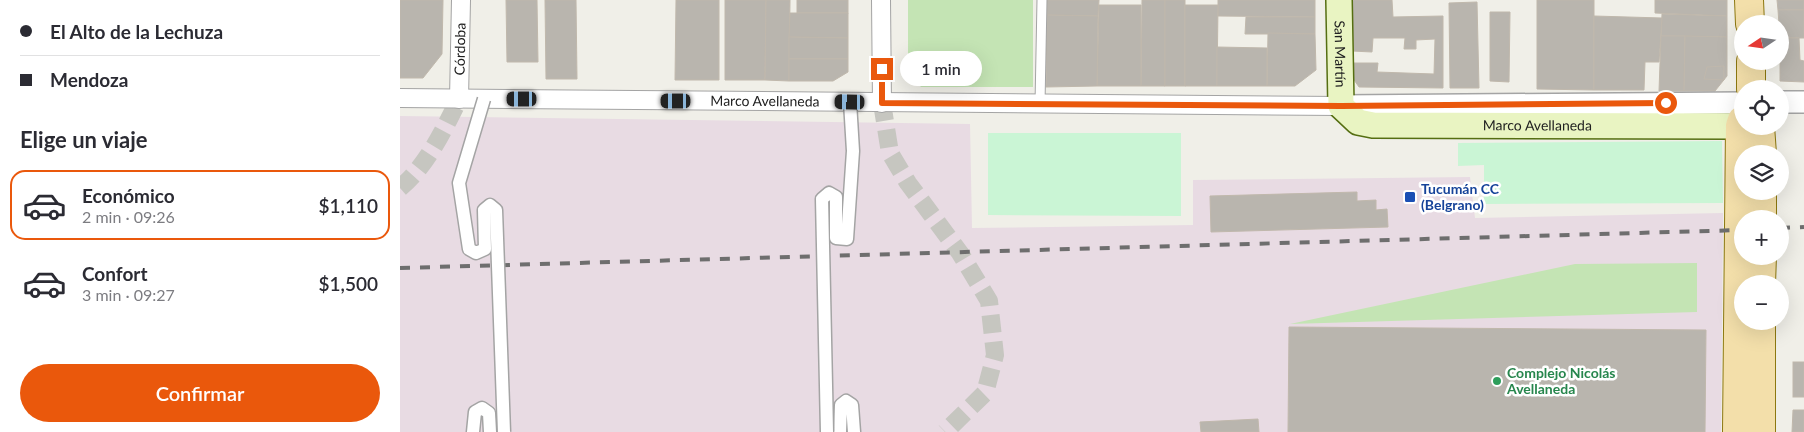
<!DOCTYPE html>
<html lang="es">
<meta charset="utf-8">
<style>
:root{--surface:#fff;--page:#f7f7f7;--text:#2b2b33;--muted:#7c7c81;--line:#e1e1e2;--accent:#ea580c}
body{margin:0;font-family:Lato,sans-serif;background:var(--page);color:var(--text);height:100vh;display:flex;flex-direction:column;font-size:19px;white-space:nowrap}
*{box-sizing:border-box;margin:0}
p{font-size:16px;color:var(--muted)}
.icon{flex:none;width:28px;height:28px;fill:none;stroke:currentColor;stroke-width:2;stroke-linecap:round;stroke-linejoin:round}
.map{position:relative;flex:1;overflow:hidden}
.panel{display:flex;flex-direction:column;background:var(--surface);width:400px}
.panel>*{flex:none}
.guide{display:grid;align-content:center;height:110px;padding:0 20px;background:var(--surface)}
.needle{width:32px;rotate:257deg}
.controls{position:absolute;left:1334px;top:15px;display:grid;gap:10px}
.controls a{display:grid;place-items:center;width:55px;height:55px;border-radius:50%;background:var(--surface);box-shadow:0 5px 20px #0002;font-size:25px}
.end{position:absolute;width:22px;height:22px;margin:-11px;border:6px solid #ea580c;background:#fff;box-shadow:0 0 0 2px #fff}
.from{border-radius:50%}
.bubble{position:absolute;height:35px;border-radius:18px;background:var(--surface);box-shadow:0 5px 20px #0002;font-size:16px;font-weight:600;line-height:35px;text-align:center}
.car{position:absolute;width:15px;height:30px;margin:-15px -8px;border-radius:6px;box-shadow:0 0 4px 1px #0007;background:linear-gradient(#222 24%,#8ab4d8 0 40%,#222 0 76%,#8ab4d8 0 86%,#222 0)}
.guide b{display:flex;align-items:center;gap:18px;height:48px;font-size:19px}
.guide b+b{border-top:1px solid var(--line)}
.guide i{width:12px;height:12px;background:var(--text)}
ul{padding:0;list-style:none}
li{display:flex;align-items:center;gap:15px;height:70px;margin:0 10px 8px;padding:0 10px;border:2px solid transparent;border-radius:15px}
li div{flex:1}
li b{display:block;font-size:19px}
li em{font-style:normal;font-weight:600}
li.current{border-color:var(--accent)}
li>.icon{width:45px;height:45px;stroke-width:1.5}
h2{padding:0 20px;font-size:22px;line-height:60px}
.action{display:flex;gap:10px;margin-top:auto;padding:10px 20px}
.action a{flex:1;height:58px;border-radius:30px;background:var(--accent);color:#fff;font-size:20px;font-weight:600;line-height:58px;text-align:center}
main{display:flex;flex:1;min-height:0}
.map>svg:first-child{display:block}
.industrial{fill:#e8dbe3}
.grass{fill:#c4e4b4}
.park{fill:#caf5d5}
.building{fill:#b9b5ae;stroke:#c0b8ac}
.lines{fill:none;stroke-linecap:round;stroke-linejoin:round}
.minor-tunnel{stroke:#c6c6c0;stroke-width:18;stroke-dasharray:18 9;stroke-linecap:butt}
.service-casing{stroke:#a4a4a4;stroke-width:11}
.pedestrian-casing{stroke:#a4a4a4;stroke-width:15}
.minor-casing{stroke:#a4a4a4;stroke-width:20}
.tertiary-casing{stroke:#a4a4a4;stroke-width:24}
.secondary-casing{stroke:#556e11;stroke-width:28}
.primary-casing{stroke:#8d7810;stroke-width:30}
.service{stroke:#fff;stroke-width:9}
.pedestrian{stroke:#fff;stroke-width:12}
.minor{stroke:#fff;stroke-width:18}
.tertiary{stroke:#fff;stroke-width:21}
.secondary{stroke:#e9f4c2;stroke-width:25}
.primary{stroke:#f3dfaa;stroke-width:28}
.rail{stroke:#6e6e6e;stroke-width:4;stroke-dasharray:10 10;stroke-linecap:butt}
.pedestrian-bridge-casing{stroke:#a4a4a4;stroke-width:15;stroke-linecap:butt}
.pedestrian-bridge{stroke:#fff;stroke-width:12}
.route{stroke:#ea580c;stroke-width:6}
.transit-dot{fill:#1a4fb4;stroke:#fff;stroke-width:2}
.leisure-dot{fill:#2e9e5b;stroke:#fff;stroke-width:2}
.labels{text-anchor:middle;stroke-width:5;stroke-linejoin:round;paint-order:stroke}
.street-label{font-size:14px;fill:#202020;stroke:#fff}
.transit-label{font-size:14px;font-weight:bold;fill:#164399;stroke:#fff;text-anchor:start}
.leisure-label{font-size:14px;font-weight:bold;fill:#27864d;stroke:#fff;text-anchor:start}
</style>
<main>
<section class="panel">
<div class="guide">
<b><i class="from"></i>El Alto de la Lechuza</b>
<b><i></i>Mendoza</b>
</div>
<h2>Elige un viaje</h2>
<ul>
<li class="current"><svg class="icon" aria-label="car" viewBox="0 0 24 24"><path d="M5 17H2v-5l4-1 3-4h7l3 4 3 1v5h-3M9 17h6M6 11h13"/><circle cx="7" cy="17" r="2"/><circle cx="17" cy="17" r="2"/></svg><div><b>Económico</b><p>2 min · 09:26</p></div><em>$1,110</em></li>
<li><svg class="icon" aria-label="car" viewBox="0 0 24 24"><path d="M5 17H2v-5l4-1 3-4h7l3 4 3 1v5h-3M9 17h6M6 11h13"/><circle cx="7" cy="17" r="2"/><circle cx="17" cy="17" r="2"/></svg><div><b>Confort</b><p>3 min · 09:27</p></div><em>$1,500</em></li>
</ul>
<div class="action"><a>Confirmar</a></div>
</section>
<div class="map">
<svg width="1404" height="432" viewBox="0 0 1404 432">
<rect width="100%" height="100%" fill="#f0efe8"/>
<polygon class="industrial" points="0,116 570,124 572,228 793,225 793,180 1070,177 1075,218 1323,213 1321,432 0,432"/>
<g class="grass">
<polygon points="508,0 633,0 633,87 521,87 508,73"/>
<polygon points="1297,263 1297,312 890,324 1175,264"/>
</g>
<g class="park">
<polygon points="588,133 781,133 781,216 588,215"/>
<polygon points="1322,141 1323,203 1084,204 1084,165 1058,166 1058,143"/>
</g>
<g class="building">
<polygon points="0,0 43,0 42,54 23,78 0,78"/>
<polygon points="106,0 137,0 138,62 107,62"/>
<polygon points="145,0 176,0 177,79 146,79"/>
<polygon points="276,0 319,0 319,80 275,80"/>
<polygon points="325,0 366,0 365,80 325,80"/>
<polygon points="366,0 390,0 389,81 365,80"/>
<rect x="397" y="0" width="51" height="13"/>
<polygon points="647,0 699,0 698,16 647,15"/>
<polygon points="742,0 765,0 765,86 741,86"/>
<rect x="765" y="0" width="20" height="86"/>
<polygon points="818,0 915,0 915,17 818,16"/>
<polygon points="952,0 992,0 993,17 1043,16 1043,88 959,87 952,77 952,63 978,63 977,72 1034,74 1035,39 1016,40 1016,49 1004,49 1005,38 973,38 972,52 952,51"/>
<polygon points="1137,0 1194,0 1194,90 1137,89"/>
<polygon points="1255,0 1327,0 1327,16 1255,13"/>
<polygon points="1377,0 1404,0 1404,10 1378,10"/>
<polygon points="1077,2 1079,88 1050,88 1049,3"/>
<polygon points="699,5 741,5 741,86 697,86"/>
<polygon points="785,5 818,5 817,86 785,86"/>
<polygon points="1378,10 1404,10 1404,38 1380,38"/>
<polygon points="1090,12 1110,12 1109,82 1090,81"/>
<polygon points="390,13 448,13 448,38 389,37"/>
<polygon points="1262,14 1327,16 1327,37 1261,36"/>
<polygon points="647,15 698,16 697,86 646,87"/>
<polygon points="1194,16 1262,18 1259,62 1245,62 1244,90 1194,90"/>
<polygon points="846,17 915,17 915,34 845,34"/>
<polygon points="868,33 915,34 916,70 895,86 867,86"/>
<polygon points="1261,36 1285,36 1284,91 1259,91"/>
<polygon points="1285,36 1327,37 1327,76 1315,91 1284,91"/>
<polygon points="389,37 448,38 448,59 389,59"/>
<polygon points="1380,38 1399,38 1400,60 1404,61 1404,82 1380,81"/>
<polygon points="817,47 867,48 867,86 817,86"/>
<polygon points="389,59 448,59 448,72 433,81 389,81"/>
<polygon points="1324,66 1324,80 1304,79 1307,67"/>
<polygon points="957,192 957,201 976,200 976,210 987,209 988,227 811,232 810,196"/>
<polygon points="889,327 1306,330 1305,432 888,432"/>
<rect x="1393" y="362" width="11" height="35"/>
<polygon points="1393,410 1404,410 1404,432 1392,432"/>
<polygon points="858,419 859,432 801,432 800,422"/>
</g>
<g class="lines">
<g class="minor-tunnel">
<polyline points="482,103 490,153 508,183 560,253 589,301 595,355 585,393 545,432"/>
<path d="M 0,188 C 28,164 43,131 59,99"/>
</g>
<g class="service-casing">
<polyline id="service" points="640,104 642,0"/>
</g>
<g class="pedestrian-casing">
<g id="pedestrian">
<polyline points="73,432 75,412 82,408 89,413 90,432"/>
<polyline points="440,432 441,405 446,401 452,405 454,432"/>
</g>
</g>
<g class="minor-casing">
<g id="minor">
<polyline points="481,0 482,103"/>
<path id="s1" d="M 0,98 L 941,106"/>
<path id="s2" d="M 59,99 L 61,0"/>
</g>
</g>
<g class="tertiary-casing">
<g id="tertiary">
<polyline points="1380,102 1404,102"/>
<polyline points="941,106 1342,103"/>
</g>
</g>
<g class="secondary-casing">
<g id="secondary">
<path id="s3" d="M 939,0 L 941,106 L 958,122 L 973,125 L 1340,126"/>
</g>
</g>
<g class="primary-casing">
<g id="primary">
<polyline points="1349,0 1350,24"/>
<polyline points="1351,61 1351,89"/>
<polyline points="1360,126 1362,154"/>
<polyline points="1362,219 1362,191"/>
<polyline points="1361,284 1362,256"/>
<polyline points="1337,432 1340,126 1342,120"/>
<polyline points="1361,432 1361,321"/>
</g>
</g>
<use href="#service" class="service"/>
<use href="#pedestrian" class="pedestrian"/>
<use href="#minor" class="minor"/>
<use href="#tertiary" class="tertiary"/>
<use href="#secondary" class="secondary"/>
<use href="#primary" class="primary"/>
<g class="rail">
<polyline points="1380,228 1404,227"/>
<polyline points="0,268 1342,230"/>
</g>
<g class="pedestrian-bridge-casing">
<g id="pedestrian-bridge">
<polyline points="84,99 59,183 69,249 76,253 85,249 84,210 90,205 96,210 104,432"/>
<polyline points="427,432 422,199 429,193 436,197 436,238 447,239 453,151 450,102"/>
</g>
</g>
<use href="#pedestrian-bridge" class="pedestrian-bridge"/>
</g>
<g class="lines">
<polyline class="route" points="482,69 482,103 941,106 1266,103"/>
</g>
<rect class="transit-dot" x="1004" y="191" width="12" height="12" rx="2.5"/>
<circle class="leisure-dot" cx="1097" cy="381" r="5"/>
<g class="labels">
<g class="street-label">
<text dy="5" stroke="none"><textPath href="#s2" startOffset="50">Córdoba</textPath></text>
<text dy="5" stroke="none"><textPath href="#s3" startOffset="54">San Martín</textPath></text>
<text dy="5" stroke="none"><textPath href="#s1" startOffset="365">Marco Avellaneda</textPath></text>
<text dy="5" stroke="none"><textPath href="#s3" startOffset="309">Marco Avellaneda</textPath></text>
</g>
<g class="transit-label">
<text x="1021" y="194">Tucumán CC<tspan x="1021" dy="16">(Belgrano)</tspan></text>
</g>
<g class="leisure-label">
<text x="1107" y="378">Complejo Nicolás<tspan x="1107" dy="16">Avellaneda</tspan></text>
</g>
</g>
</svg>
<div class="controls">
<a><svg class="needle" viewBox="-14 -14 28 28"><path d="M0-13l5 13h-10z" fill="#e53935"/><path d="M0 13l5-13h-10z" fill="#7c7c81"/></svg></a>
<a><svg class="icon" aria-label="locate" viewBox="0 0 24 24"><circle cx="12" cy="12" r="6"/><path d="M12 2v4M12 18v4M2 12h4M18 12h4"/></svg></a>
<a><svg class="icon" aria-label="layers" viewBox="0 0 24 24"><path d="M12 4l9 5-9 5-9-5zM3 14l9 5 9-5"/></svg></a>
<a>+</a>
<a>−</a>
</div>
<i class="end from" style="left:1266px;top:103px"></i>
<i class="end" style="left:482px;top:69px"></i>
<div class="bubble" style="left:500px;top:51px;width:82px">1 min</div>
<i class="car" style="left:122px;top:99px;rotate:270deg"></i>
<i class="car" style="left:276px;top:101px;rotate:270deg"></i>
<i class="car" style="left:450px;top:102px;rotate:271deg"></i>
</div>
</main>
